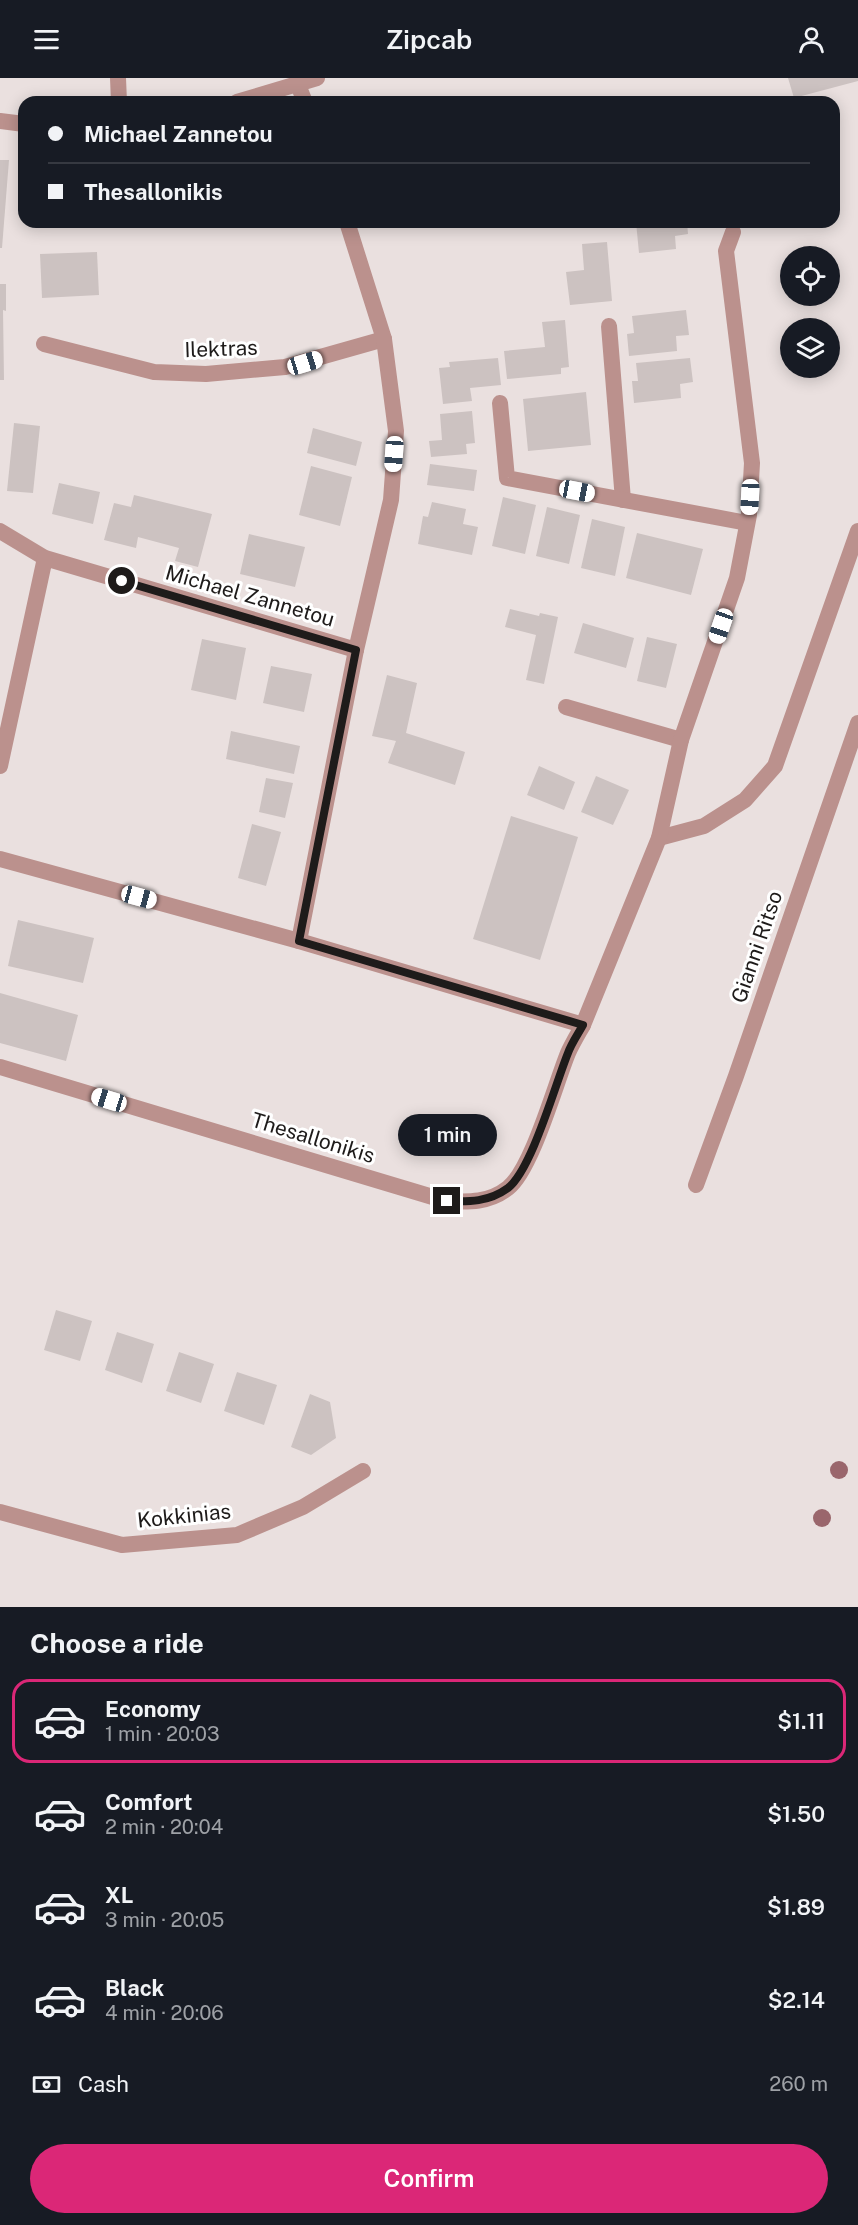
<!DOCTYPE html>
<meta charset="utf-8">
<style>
:root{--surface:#171b24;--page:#20242c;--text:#f1f3f6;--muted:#9ea1a6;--line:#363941;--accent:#db2777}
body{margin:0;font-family:"Public Sans",sans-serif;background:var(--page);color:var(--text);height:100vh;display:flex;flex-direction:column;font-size:22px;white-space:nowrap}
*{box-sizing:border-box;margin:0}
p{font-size:20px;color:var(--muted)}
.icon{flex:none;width:33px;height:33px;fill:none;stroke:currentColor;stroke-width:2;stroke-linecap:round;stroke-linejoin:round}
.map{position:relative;height:1529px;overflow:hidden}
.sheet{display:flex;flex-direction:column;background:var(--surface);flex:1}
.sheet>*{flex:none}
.banner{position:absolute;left:18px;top:18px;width:822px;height:132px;border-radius:18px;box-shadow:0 3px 15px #0003;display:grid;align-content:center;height:132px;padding:0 30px;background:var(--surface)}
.tools{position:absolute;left:780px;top:168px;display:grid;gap:12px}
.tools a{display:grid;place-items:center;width:60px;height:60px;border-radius:50%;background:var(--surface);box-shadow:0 3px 15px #0003;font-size:30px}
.end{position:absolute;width:27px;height:27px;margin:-14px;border:8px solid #1e1b1a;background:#fff;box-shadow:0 0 0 3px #fff}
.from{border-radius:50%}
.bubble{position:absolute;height:42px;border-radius:21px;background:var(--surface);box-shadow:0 3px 15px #0003;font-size:20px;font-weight:600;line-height:42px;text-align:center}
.car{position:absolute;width:18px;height:36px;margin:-18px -9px;border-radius:8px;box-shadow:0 0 4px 2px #0007;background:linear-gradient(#fff 24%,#345 0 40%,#fff 0 76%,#345 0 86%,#fff 0)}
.banner b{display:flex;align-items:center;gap:21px;height:57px;font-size:22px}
.banner b+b{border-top:2px solid var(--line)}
.banner i{width:15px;height:15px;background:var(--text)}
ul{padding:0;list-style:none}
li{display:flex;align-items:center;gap:18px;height:84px;margin:0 12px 9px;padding:0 18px;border:3px solid transparent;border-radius:18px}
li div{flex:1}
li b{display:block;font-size:22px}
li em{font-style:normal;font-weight:600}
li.on{border-color:var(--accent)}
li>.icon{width:54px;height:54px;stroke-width:1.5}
h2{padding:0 30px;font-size:27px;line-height:72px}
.pay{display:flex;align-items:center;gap:15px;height:66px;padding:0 30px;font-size:22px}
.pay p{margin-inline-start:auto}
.button{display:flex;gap:12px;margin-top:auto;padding:12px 30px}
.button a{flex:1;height:69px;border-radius:36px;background:var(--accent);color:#fff;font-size:24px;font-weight:600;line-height:69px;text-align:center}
header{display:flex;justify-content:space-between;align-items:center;height:78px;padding:0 30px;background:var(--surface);font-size:27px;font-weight:600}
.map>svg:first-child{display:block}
.building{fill:#ccc2c1}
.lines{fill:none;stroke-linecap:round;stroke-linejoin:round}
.service{stroke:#bb918d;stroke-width:16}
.minor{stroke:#bb918d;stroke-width:16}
.tertiary{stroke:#bb918d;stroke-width:16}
.tree{fill:#9a666c}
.route{stroke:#1e1b1a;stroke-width:8}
.labels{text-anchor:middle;stroke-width:6;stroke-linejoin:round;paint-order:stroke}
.street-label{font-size:21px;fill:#1e1b1a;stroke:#fff}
</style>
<header><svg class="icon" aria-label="menu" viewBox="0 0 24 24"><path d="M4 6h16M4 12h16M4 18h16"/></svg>Zipcab<svg class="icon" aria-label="person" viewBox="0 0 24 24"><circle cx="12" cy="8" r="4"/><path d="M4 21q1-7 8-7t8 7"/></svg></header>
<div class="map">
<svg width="858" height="1529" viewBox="0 0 858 1529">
<rect width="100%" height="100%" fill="#eae0df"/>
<g class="building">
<polygon points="788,0 858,0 858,3 794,20"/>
<polygon points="0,82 9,82 2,170 0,170"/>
<rect x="43" y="144" width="45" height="5"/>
<polygon points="636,144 687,144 688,156 675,158 676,171 639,175"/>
<polygon points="607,164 612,223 570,227 566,194 584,192 582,166"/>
<polygon points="97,174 99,217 42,220 40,176"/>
<polygon points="0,206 6,206 6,233 3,232 4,302 0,302"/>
<polygon points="686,232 689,257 676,258 677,273 629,278 627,256 634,255 632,238"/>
<polygon points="565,242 569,289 561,290 561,296 507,301 504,273 545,269 542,244"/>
<polygon points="498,280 501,307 470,310 472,323 443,326 439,290 450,289 449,284"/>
<polygon points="690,280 693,304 680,306 681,320 634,325 632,303 638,303 636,285"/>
<polygon points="586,314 591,367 528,373 523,321"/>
<polygon points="472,333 475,365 466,366 467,376 431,379 429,363 442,362 440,336"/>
<polygon points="14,345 40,348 33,415 7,413"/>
<polygon points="313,350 362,364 356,388 307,375"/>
<polygon points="430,386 477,392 474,413 427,407"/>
<polygon points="311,388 352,399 340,448 299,437"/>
<polygon points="59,405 100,414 93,446 52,436"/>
<polygon points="134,417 212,436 198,489 175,483 179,470 138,459 136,470 104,462 114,425 131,429"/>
<polygon points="503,419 536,427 525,476 492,468"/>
<polygon points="432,424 466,431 463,446 478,449 472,477 418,466 423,438 428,439"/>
<polygon points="547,429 580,437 569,486 536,478"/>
<polygon points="592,441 625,449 615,498 581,490"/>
<polygon points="637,455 703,471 691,517 626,500"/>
<polygon points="249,456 305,469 295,509 240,496"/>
<polygon points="510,531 539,538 540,535 558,539 544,606 526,602 536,557 505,549"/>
<polygon points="583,545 634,560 626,590 574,575"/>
<polygon points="647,559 677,566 666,610 637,603"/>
<polygon points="202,561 246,570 236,622 191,612"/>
<polygon points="271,588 312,596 304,634 263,625"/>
<polygon points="387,597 417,605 406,655 465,674 455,707 388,685 396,663 372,658"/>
<polygon points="231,653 300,668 294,696 226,681"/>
<polygon points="539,688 575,704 564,732 527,717"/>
<polygon points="596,698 629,712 613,747 581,734"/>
<polygon points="266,700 293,705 285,740 259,734"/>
<polygon points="511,738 578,759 540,882 473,861"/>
<polygon points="252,746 281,754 266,808 238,800"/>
<polygon points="18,842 94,860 83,905 8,888"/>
<polygon points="0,915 78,937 66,983 0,965"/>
<polygon points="56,1232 92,1243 80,1283 44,1272"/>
<polygon points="117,1254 154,1266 142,1305 105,1292"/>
<polygon points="179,1274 214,1286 201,1325 166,1313"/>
<polygon points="237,1294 277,1307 264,1347 224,1333"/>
<polygon points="310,1316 330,1324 336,1360 311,1377 291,1369"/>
</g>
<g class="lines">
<g class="service">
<polyline points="609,248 623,422"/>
<polyline points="500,325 507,400 747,445"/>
</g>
<g class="minor">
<polyline points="118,0 119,24"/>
<polyline points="298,7 305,24"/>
<polyline points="44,266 154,294 206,296 285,289 384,261"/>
<polyline points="0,453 45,480 356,572"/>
<polyline points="566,629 681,662"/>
<polyline points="0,688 45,480"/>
<polyline points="659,760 704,748 745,722 775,688 858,453"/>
<polyline points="0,781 299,863 583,947"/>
<polyline points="299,863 356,572 391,422 396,353 384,261 347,144"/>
<path d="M 0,989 L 446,1123 C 469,1124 489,1125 508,1110 C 532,1091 555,1007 568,975 C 572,966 578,956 583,947 L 659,760 L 681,662 L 737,500 L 749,437 L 752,385 L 726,173 L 733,154"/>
<polyline points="696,1107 736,998 858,645"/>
<polyline points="0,1434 122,1467 237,1457 303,1429 363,1393"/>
</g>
<g class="tertiary">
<polyline points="237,24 317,0"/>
<polyline points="0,43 24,46"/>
</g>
</g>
<g class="tree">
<circle cx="839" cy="1392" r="9"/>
<circle cx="822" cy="1440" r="9"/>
</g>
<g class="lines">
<path class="route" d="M 122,503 L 356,572 L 299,863 L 583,947 C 578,956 571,966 568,975 C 555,1007 532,1091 508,1110 C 489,1124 469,1124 447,1123"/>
</g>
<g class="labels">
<g class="street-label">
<text transform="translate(221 271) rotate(-2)" y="7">Ilektras</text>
<text transform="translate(250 518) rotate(16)" y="7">Michael Zannetou</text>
<text transform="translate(757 869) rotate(-71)" y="7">Gianni Ritso</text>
<text transform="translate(313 1060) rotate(17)" y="7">Thesallonikis</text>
<text transform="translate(184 1438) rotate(-6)" y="7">Kokkinias</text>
</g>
</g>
</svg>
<div class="tools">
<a><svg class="icon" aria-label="locate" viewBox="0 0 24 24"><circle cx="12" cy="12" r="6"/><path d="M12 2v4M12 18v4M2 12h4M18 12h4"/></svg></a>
<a><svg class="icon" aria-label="layers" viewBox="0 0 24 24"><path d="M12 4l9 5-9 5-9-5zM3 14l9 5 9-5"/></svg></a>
</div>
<i class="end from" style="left:122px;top:503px"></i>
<i class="end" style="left:447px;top:1123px"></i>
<div class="bubble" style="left:398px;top:1036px;width:99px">1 min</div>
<i class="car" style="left:305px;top:285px;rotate:73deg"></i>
<i class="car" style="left:394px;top:376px;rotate:184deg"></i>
<i class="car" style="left:577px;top:413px;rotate:101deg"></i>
<i class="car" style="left:750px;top:419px;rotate:183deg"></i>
<i class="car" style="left:721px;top:548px;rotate:199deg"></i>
<i class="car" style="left:139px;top:819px;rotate:105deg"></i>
<i class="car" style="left:109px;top:1022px;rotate:287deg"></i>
<div class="banner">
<b><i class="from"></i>Michael Zannetou</b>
<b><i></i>Thesallonikis</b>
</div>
</div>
<section class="sheet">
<h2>Choose a ride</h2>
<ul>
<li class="on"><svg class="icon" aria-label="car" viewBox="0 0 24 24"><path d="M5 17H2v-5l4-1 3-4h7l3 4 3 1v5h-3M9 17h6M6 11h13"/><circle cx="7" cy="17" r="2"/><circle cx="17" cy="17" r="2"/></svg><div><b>Economy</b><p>1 min · 20:03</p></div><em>$1.11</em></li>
<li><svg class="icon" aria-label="car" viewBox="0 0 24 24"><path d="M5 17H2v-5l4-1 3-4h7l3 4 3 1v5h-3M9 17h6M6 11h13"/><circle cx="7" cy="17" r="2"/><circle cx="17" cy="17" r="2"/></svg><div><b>Comfort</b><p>2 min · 20:04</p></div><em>$1.50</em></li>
<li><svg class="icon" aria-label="car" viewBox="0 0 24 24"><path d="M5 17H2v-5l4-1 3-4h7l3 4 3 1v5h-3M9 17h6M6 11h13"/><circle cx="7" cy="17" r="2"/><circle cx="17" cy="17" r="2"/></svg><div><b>XL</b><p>3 min · 20:05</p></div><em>$1.89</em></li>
<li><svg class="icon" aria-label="car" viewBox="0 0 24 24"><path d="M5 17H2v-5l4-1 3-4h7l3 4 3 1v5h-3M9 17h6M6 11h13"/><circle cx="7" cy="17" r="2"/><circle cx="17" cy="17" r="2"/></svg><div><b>Black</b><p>4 min · 20:06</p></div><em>$2.14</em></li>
</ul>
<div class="pay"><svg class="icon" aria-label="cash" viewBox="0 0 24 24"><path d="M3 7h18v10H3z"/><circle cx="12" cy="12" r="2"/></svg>Cash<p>260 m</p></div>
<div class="button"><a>Confirm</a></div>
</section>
